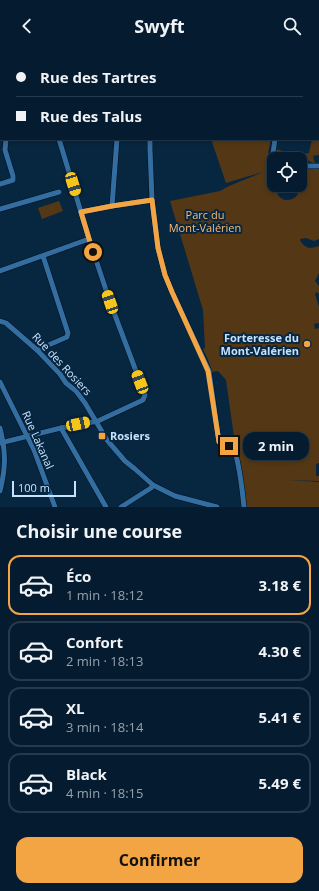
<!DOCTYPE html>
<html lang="fr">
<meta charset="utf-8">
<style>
:root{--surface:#051c30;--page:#0e2538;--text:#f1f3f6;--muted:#97a1ab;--line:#263a4c;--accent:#f3a443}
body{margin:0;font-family:"Open Sans",sans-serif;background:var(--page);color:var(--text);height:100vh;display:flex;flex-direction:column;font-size:15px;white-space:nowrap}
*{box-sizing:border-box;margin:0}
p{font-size:13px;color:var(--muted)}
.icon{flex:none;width:22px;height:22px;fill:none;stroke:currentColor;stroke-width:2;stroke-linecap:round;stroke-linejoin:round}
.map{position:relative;height:455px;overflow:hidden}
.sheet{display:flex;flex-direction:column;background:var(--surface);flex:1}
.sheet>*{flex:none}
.banner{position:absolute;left:0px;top:0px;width:319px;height:88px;box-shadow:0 2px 6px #0003,0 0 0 1px var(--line);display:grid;align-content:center;height:88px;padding:0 16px;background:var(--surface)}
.controls{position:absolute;left:267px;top:100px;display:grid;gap:8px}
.controls a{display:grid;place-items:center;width:40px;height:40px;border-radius:8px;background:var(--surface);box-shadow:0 2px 6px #0003,0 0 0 1px var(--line);font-size:20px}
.scale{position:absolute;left:12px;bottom:10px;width:64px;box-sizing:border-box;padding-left:4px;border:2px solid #c5e2fe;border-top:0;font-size:11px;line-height:14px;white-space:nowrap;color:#c5e2fe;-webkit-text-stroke:3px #072640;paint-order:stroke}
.end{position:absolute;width:18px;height:18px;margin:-9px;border:5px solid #f3a443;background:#111;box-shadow:0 0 0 2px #111}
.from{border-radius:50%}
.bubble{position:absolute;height:28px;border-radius:12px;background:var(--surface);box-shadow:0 2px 6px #0003,0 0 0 1px var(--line);font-size:13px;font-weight:700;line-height:28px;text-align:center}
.car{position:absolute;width:12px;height:24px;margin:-12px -6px;border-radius:5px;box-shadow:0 0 3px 1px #0007;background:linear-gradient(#f5c518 24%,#345 0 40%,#f5c518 0 76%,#345 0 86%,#f5c518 0)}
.banner b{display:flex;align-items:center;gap:14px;height:38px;font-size:15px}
.banner b+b{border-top:1px solid var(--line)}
.banner i{width:10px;height:10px;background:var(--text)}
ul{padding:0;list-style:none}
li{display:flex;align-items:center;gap:12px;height:60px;margin:0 8px 6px;padding:0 8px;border:2px solid var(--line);border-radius:12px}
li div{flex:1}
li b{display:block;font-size:15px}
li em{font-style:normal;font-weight:700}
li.on{border-color:var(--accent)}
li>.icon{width:36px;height:36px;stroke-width:1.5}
h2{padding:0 16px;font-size:18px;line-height:48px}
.primary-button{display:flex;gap:8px;margin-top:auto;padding:8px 16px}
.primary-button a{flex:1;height:46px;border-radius:12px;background:var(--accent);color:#111;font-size:16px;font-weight:700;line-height:46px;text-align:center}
header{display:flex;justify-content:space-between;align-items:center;height:52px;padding:0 16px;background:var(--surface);font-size:18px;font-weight:700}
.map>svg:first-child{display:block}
.green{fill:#543816}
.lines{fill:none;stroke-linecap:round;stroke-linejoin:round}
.street-casing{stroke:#010e1d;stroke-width:6}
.street{stroke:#346d9f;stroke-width:5}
.route{stroke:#f3a443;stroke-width:5}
.poi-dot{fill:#f3a443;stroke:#072640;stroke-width:1.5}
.labels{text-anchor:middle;stroke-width:4;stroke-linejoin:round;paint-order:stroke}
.park-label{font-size:11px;fill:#fcbb74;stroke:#072640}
.poi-label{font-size:11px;font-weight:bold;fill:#c5e2fe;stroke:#072640;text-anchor:end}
.street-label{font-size:11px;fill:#c5e2fe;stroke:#072640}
</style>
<header><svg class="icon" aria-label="back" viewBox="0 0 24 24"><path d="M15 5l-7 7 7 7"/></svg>Swyft<svg class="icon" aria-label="search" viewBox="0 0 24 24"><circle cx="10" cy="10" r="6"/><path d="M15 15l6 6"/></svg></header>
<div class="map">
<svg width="319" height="455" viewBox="0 0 319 455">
<rect width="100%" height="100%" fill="#072640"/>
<g class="green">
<polygon points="178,0 315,0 314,1 178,1"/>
<polygon points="319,6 319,103 313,104 315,112 307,108 300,109 300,107 282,107 278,103 276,97 296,103 309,101 312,87 318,87 318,7"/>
<path d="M 211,87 L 271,87 L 268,101 L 274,110 L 274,116 L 269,118 L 271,124 L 274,123 L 274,133 L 277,133 C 273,153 302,153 299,133 L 300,133 L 300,117 L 318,116 L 319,116 L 319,187 L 314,189 L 306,186 L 300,187 L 300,188 C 305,197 310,197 319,194 L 319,221 L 315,229 L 319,234 L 319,242 L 317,240 L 315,242 L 319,255 L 319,271 L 314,272 L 315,277 L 319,276 L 319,411 L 316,412 L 316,424 L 319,424 L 319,429 L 287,428 L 319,430 L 319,455 L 244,455 L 226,328 L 218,319 L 212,320 C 210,312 207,305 203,297 L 205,296 L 203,258 L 170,149 L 220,139 L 229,134 L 263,120 L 226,131 Z"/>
<polygon points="59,149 63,159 42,167 38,156"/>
</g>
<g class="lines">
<g class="street-casing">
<g id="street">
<polyline points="62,0 63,1"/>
<polyline points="94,0 95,1"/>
<polyline points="116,1 116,0"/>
<polyline points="148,1 149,0"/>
<polyline points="173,1 173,0"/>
<polyline points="318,1 318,0"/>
<polyline points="0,52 1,55"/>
<path d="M 150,87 L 150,97 L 152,148 L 158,196 L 165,223 L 172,240 L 209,319 L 219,390 L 223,392 L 234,396 C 240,415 242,435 244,455"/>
<polyline points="275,87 273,101 276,107"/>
<polyline points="300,114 318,114"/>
<polyline points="0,132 13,128 13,124 5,98 6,87"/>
<polyline points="112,154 117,87"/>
<polyline points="0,157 59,140"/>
<polyline points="81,160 112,154 152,148"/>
<polyline points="0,219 89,187"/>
<polyline points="0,269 6,271 37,298 60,322 66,331 76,339 85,351 107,388 125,409 135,417 153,433 175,444 217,455"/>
<polyline points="37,298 67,285 68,281 43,204"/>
<polyline points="0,330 34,398 55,455"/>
<path d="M 0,376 C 6,400 6,415 0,439"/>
<polyline points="61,376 106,455"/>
<polyline points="0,391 61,376 98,369 143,348 145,343 110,250 89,187 59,87"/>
<polyline points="121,455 151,436 153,433"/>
</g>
</g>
<use href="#street" class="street"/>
</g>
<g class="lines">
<polyline class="route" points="93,200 81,160 112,154 152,148 158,196 165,223 172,240 208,319 219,390 223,392 229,394"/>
</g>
<g class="poi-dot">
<circle cx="307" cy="292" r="4"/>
<rect x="98" y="380" width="8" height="8" rx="2"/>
</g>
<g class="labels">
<g class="park-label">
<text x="205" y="167">Parc du<tspan x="205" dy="13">Mont-Valérien</tspan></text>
</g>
<g class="poi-label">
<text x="299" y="290">Forteresse du<tspan x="299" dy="13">Mont-Valérien</tspan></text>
<text x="110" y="388" text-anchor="start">Rosiers</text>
</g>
<g class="street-label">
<text transform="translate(62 312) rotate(47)" y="4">Rue des Rosiers</text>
<text transform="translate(38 388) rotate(66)" y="4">Rue Lakanal</text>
</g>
</g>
</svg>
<div class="controls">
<a><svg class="icon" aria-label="locate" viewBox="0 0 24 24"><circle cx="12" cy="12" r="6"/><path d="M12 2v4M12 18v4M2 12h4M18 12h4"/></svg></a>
</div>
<div class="scale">100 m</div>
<i class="end from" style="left:93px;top:200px"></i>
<i class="end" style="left:229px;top:394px"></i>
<div class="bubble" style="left:243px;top:380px;width:66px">2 min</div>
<i class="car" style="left:73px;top:132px;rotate:163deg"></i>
<i class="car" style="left:110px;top:250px;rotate:341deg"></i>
<i class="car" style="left:140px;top:330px;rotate:339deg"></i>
<i class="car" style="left:78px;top:372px;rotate:78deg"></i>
<div class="banner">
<b><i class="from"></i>Rue des Tartres</b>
<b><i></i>Rue des Talus</b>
</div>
</div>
<section class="sheet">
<h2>Choisir une course</h2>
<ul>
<li class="on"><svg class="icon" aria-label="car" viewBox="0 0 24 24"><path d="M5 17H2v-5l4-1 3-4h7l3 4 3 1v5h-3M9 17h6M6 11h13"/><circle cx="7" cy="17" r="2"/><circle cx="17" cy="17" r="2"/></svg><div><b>Éco</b><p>1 min · 18:12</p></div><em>3.18 €</em></li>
<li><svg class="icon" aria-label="car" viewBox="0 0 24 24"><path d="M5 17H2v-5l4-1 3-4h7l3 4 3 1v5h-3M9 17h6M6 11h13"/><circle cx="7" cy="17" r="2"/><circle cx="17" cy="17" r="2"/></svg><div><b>Confort</b><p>2 min · 18:13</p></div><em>4.30 €</em></li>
<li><svg class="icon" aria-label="car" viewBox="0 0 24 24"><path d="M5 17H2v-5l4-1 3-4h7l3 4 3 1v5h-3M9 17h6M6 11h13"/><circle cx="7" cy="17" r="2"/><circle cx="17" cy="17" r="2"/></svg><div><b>XL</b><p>3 min · 18:14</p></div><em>5.41 €</em></li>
<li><svg class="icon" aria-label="car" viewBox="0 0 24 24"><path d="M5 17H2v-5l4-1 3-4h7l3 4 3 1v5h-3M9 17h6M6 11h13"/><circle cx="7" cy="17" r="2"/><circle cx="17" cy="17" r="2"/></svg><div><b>Black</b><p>4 min · 18:15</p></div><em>5.49 €</em></li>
</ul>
<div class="primary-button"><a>Confirmer</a></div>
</section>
